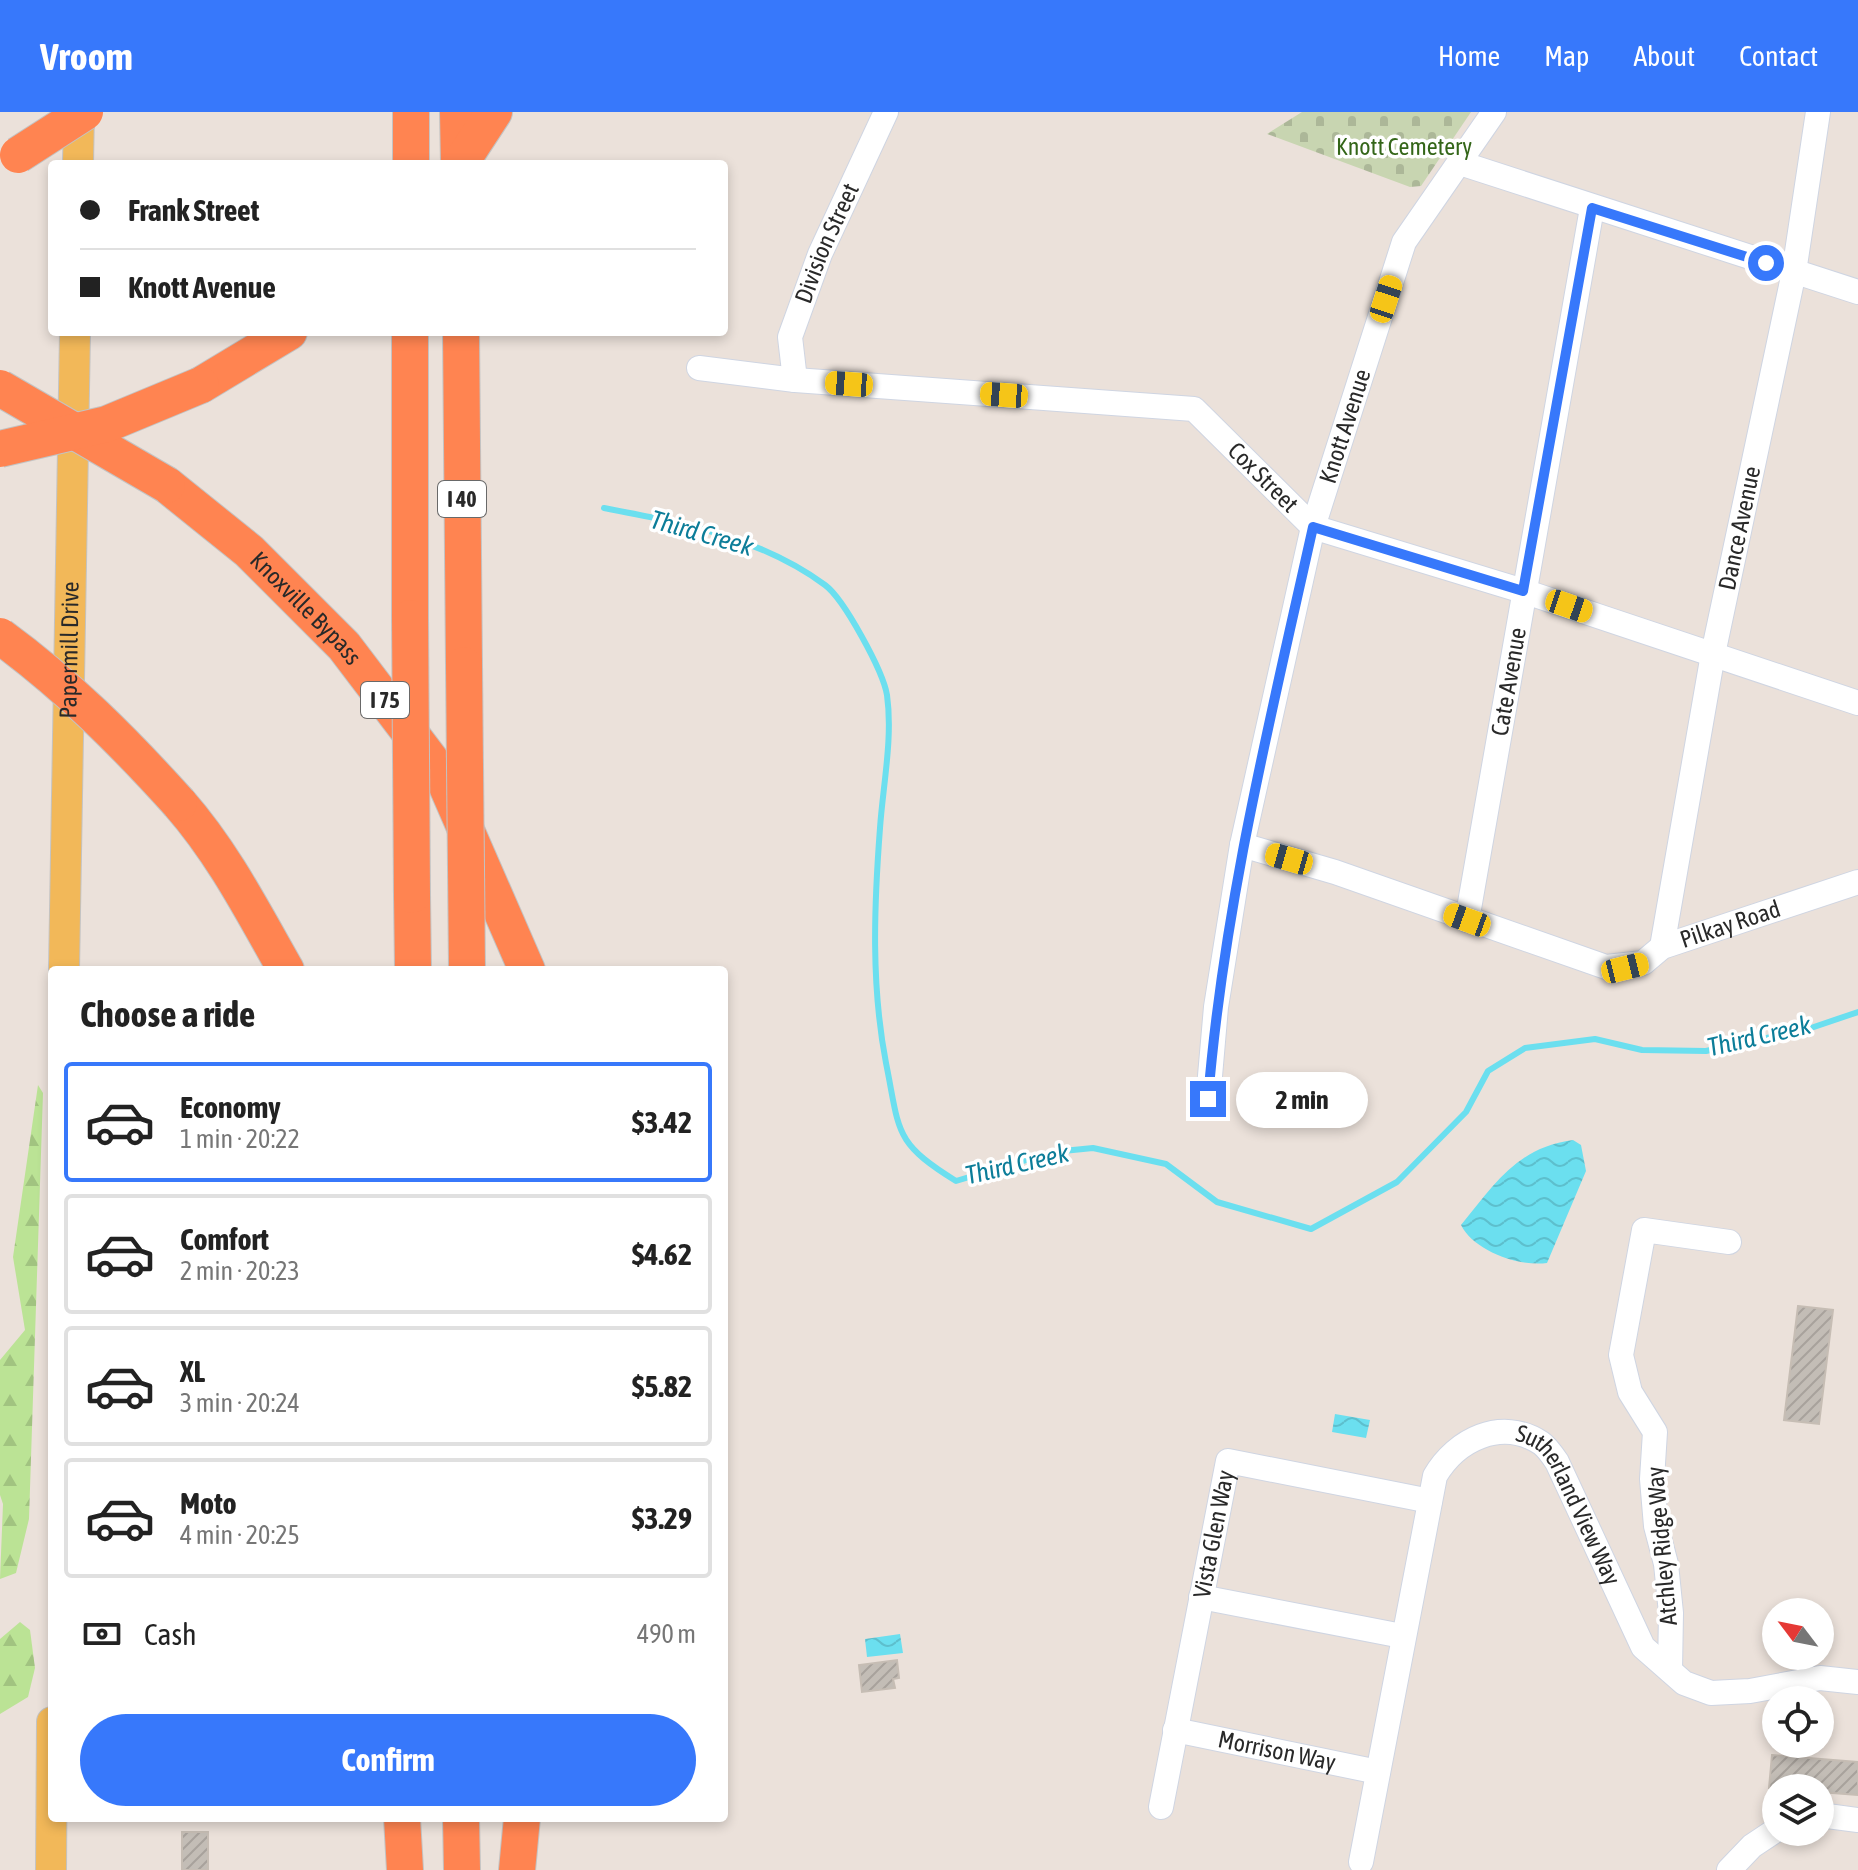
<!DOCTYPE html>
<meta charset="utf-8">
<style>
:root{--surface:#fff;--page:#f6f6f6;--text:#222;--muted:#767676;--line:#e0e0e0;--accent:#3778fb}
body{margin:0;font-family:"Asap Condensed",sans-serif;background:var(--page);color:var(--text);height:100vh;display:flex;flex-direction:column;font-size:30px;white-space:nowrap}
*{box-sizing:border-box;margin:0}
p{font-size:26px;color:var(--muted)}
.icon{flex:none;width:44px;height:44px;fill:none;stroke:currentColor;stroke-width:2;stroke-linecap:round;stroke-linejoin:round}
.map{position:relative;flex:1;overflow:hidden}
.panel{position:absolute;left:48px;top:854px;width:680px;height:856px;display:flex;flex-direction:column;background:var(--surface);border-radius:8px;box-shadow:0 4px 12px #0003}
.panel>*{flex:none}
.top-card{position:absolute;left:48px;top:48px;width:680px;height:176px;border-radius:8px;box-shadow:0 4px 12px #0003;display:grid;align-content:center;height:176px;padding:0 32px;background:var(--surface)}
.needle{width:52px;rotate:302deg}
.buttons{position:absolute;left:1762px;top:1486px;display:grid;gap:16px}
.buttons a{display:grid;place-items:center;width:72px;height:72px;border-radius:50%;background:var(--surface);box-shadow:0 4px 12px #0003;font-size:40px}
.end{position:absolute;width:36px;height:36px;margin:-18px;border:10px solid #3778fb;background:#fff;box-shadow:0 0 0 4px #fff}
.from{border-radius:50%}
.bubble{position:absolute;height:56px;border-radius:28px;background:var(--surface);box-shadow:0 4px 12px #0003;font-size:26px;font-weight:700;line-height:56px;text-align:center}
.car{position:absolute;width:24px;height:48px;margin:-24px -12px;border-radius:10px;box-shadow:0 0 6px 2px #0007;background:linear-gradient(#f5c518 24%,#345 0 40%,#f5c518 0 76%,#345 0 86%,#f5c518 0)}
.top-card b{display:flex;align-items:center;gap:28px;height:76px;font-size:30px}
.top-card b+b{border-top:2px solid var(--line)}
.top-card i{width:20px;height:20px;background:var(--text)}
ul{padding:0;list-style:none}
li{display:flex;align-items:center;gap:24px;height:120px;margin:0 16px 12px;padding:0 16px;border:4px solid var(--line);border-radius:8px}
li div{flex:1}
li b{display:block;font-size:30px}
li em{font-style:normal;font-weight:700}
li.active{border-color:var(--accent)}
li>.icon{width:72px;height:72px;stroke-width:1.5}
h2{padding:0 32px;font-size:36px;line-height:96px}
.pay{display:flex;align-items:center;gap:20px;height:88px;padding:0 32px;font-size:30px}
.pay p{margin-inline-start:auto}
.primary-button{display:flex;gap:16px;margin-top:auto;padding:16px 32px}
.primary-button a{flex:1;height:92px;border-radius:48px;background:var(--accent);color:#fff;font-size:32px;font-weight:700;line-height:92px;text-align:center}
header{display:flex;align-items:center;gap:48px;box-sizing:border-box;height:112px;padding:0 40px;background:var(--accent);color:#fff}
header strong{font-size:38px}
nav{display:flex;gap:44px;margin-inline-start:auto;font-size:28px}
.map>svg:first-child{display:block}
.forest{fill:url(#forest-firs)}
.cemetery{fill:url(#cemetery-stones)}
.water{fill:url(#water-waves)}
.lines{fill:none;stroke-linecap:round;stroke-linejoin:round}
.stream{stroke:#6bdfef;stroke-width:6}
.building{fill:url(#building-hatch);stroke:#c6bdb4;stroke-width:2}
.minor-casing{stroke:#cfd5e2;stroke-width:26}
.major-casing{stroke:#c3c3c3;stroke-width:32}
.highway-casing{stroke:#c3c3c3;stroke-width:38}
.minor{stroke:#fff;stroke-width:24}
.major{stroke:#f2b859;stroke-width:30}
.highway{stroke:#ff8451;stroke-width:36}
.highway-bridge-casing{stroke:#c3c3c3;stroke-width:38;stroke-linecap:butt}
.highway-bridge{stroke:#ff8451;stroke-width:36}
.route{stroke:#3778fb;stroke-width:10}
.labels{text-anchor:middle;stroke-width:7;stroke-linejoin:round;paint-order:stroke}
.shield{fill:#fff;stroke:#696969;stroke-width:2}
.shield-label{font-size:22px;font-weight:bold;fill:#292929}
.park-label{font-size:24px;fill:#346619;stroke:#fff}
.street-label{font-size:24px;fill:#292929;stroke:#fff}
.water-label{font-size:26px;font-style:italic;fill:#0c7d99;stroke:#fff}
</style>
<header>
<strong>Vroom</strong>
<nav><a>Home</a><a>Map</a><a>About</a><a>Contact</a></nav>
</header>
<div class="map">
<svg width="1858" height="1758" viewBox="0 0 1858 1758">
<defs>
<pattern id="forest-firs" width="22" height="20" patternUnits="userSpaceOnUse" patternTransform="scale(2)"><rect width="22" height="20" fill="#bbe395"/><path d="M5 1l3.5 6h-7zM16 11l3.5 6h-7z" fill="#a1c380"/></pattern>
<pattern id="cemetery-stones" width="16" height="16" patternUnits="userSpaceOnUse" patternTransform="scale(2)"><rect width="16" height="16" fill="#c8d5b1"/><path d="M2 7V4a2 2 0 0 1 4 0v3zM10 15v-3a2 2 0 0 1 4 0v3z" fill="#acb798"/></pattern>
<pattern id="water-waves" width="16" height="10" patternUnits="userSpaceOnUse" patternTransform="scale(2)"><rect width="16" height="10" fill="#6bdfef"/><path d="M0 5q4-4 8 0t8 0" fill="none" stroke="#5dbfcd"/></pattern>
<pattern id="building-hatch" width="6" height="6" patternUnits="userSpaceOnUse" patternTransform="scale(2)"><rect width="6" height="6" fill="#c3bdb6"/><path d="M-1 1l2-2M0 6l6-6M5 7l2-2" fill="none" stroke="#a8a29c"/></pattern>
</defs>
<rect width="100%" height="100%" fill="#ebe1da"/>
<g class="forest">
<polygon points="38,973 43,981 29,1407 16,1461 0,1467 3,1392 0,1383 0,1248 25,1218 13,1145"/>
<polygon points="20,1510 30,1518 35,1556 28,1585 0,1602 0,1527"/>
</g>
<polygon class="cemetery" points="1302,0 1471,0 1421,74 1410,75 1267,22"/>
<g class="water">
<path d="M 1573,1028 L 1581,1033 L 1586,1059 L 1547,1151 C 1519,1155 1474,1139 1461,1113 C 1495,1072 1516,1036 1573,1028 Z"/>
<polygon points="1335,1302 1370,1308 1366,1326 1332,1320"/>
<polygon points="900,1522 903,1541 867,1545 865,1527"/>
</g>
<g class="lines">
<path class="stream" d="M 604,396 C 682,411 760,425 825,473 C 844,487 883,559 887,583 C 893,626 883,673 880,716 C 874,795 871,873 886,951 C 900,1020 893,1030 956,1069 L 1053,1040 L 1093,1036 L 1166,1052 L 1217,1090 L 1311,1117 L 1397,1070 L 1466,1000 L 1488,959 L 1525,936 L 1595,927 L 1642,938 L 1706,939 L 1808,917 L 1858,900"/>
</g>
<g class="building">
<polygon points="1798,1194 1833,1198 1819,1312 1784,1308"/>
<polygon points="897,1548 899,1566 893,1567 895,1576 862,1580 859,1553"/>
<polygon points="1772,1643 1858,1650 1858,1683 1820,1680 1820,1676 1769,1676"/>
<rect x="182" y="1720" width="26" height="38"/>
</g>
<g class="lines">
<g class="minor-casing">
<g id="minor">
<polyline points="1460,51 1858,180"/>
<path id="s1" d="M 699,256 L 795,268 L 1194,297 L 1313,415 L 1523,479 L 1858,591"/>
<path id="s2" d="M 795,268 L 790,225 L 820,142 L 886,0"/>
<path id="s3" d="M 1242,733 L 1335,760 L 1606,855 L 1643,851 L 1662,835 L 1858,770"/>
<path id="s4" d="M 1467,808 L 1592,96"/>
<path id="s5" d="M 1662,835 L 1713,542 L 1794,160 L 1818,0"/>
<path id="s6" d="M 1208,987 L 1216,895 L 1242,733 L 1313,415 L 1404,130 L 1494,0"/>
<polyline points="1201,1485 1402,1524"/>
<polyline points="1670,1558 1671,1501 1666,1452 1656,1414 1652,1367 1655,1320 1630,1280 1621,1243 1644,1118 1729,1130"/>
<path id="s7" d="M 1175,1618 L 1378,1660"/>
<path id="s8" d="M 1161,1695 L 1228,1349 L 1430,1389"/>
<polyline points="1820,1703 1858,1708"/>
<path id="s9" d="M 1361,1750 L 1435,1364 C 1456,1328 1501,1305 1541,1331 C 1547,1335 1553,1344 1557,1350 L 1643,1535 L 1684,1571 L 1711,1581 L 1750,1579 L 1820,1566 L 1858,1570"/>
<polyline points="1729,1758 1752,1734 1776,1718"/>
</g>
</g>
<g class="major-casing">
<g id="major">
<polyline points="78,52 79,0"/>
<path id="s10" d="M 64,858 L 75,220"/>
<polyline points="51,1758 52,1610"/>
</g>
</g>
<g class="highway-casing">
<g id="highway">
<polyline points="458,0 459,52"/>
<polyline points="411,52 411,0"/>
<polyline points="460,52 494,0"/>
<polyline points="461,220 464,553"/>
<polyline points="201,273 289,220"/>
<path id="s11" d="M 167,373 L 249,439 L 344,534 L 442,663 L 527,858"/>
<polyline points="410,506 410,220"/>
<path d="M 179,691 C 223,741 253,800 286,858"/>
<polyline points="412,783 413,858"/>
<polyline points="402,1706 405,1758"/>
<polyline points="461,1706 462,1758"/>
<polyline points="517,1758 522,1706"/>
</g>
</g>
<use href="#minor" class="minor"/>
<use href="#major" class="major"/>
<use href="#highway" class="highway"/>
<g class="highway-bridge-casing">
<g id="highway-bridge">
<polyline points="18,43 85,0"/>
<polyline points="0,276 167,373"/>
<polyline points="0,337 107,312 201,273"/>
<polyline points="410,506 412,783"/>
<path d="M 0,524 C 67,573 123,629 179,691"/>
<polyline points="464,553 467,858"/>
</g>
</g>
<use href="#highway-bridge" class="highway-bridge"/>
</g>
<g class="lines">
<path class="route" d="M 1208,987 C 1224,792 1271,604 1313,415 L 1523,479 L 1592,96 L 1766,151"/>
</g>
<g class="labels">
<g class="shield">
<rect x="438" y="369" width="48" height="36" rx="6"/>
<rect x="361" y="570" width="48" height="36" rx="6"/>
</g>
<g class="shield-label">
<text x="462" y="395">I 40</text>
<text x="385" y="596">I 75</text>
</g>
<g class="park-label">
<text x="1404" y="43">Knott Cemetery</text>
</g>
<g class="street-label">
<text dy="8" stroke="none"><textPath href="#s2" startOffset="144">Division Street</textPath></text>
<text dy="8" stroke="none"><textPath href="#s6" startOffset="688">Knott Avenue</textPath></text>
<text dy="8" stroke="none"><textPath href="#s1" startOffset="594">Cox Street</textPath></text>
<text dy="8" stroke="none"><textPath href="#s5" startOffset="426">Dance Avenue</textPath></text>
<text dy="8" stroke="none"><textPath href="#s11" startOffset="186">Knoxville Bypass</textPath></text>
<text dy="8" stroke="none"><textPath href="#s10" startOffset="320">Papermill Drive</textPath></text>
<text dy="8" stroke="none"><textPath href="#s4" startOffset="242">Cate Avenue</textPath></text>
<text dy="8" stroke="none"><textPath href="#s3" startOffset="518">Pilkay Road</textPath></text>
<text dy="8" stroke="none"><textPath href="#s9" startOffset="584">Sutherland View Way</textPath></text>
<text dy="8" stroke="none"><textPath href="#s8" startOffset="278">Vista Glen Way</textPath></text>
<text transform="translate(1662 1434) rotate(-95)" y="8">Atchley Ridge Way</text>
<text dy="8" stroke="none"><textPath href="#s7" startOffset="104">Morrison Way</textPath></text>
</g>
<g class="water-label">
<text transform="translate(702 421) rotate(16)" y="9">Third Creek</text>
<text transform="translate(1759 924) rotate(-13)" y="9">Third Creek</text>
<text transform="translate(1017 1052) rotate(-13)" y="9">Third Creek</text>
</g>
</g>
</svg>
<div class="buttons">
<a><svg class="needle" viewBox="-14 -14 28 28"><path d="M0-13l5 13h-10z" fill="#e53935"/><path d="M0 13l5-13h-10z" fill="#767676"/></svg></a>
<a><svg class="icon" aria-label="locate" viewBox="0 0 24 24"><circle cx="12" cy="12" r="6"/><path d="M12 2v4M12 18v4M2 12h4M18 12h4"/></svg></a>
<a><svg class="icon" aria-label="layers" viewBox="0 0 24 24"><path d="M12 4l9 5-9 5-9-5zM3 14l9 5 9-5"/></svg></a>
</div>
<i class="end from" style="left:1766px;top:151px"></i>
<i class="end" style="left:1208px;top:987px"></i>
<div class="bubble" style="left:1236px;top:960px;width:132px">2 min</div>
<i class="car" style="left:1386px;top:187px;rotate:18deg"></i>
<i class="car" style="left:849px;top:272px;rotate:274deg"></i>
<i class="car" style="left:1004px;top:283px;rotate:274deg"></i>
<i class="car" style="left:1569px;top:494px;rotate:109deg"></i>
<i class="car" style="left:1289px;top:747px;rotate:286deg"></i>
<i class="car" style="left:1467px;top:808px;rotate:290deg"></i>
<i class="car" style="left:1625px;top:856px;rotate:76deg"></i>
<div class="top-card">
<b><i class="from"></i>Frank Street</b>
<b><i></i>Knott Avenue</b>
</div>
<section class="panel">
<h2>Choose a ride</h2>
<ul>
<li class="active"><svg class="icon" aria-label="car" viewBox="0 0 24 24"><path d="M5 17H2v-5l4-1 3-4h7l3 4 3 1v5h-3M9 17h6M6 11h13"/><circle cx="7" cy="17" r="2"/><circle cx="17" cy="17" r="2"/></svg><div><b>Economy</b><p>1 min · 20:22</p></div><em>$3.42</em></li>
<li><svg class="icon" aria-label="car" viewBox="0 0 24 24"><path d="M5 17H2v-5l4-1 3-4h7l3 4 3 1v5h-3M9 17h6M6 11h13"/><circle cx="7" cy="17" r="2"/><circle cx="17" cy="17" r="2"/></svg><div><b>Comfort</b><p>2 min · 20:23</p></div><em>$4.62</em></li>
<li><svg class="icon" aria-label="car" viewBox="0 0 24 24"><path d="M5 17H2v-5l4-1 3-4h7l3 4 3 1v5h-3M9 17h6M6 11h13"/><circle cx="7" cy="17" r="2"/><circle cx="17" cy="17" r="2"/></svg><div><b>XL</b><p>3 min · 20:24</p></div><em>$5.82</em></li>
<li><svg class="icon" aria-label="car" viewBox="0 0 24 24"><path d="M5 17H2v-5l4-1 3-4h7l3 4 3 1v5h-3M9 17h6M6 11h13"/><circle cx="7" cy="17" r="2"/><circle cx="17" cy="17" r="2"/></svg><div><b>Moto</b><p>4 min · 20:25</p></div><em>$3.29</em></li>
</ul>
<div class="pay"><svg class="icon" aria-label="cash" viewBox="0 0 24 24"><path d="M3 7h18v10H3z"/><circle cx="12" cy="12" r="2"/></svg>Cash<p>490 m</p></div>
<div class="primary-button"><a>Confirm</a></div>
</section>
</div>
